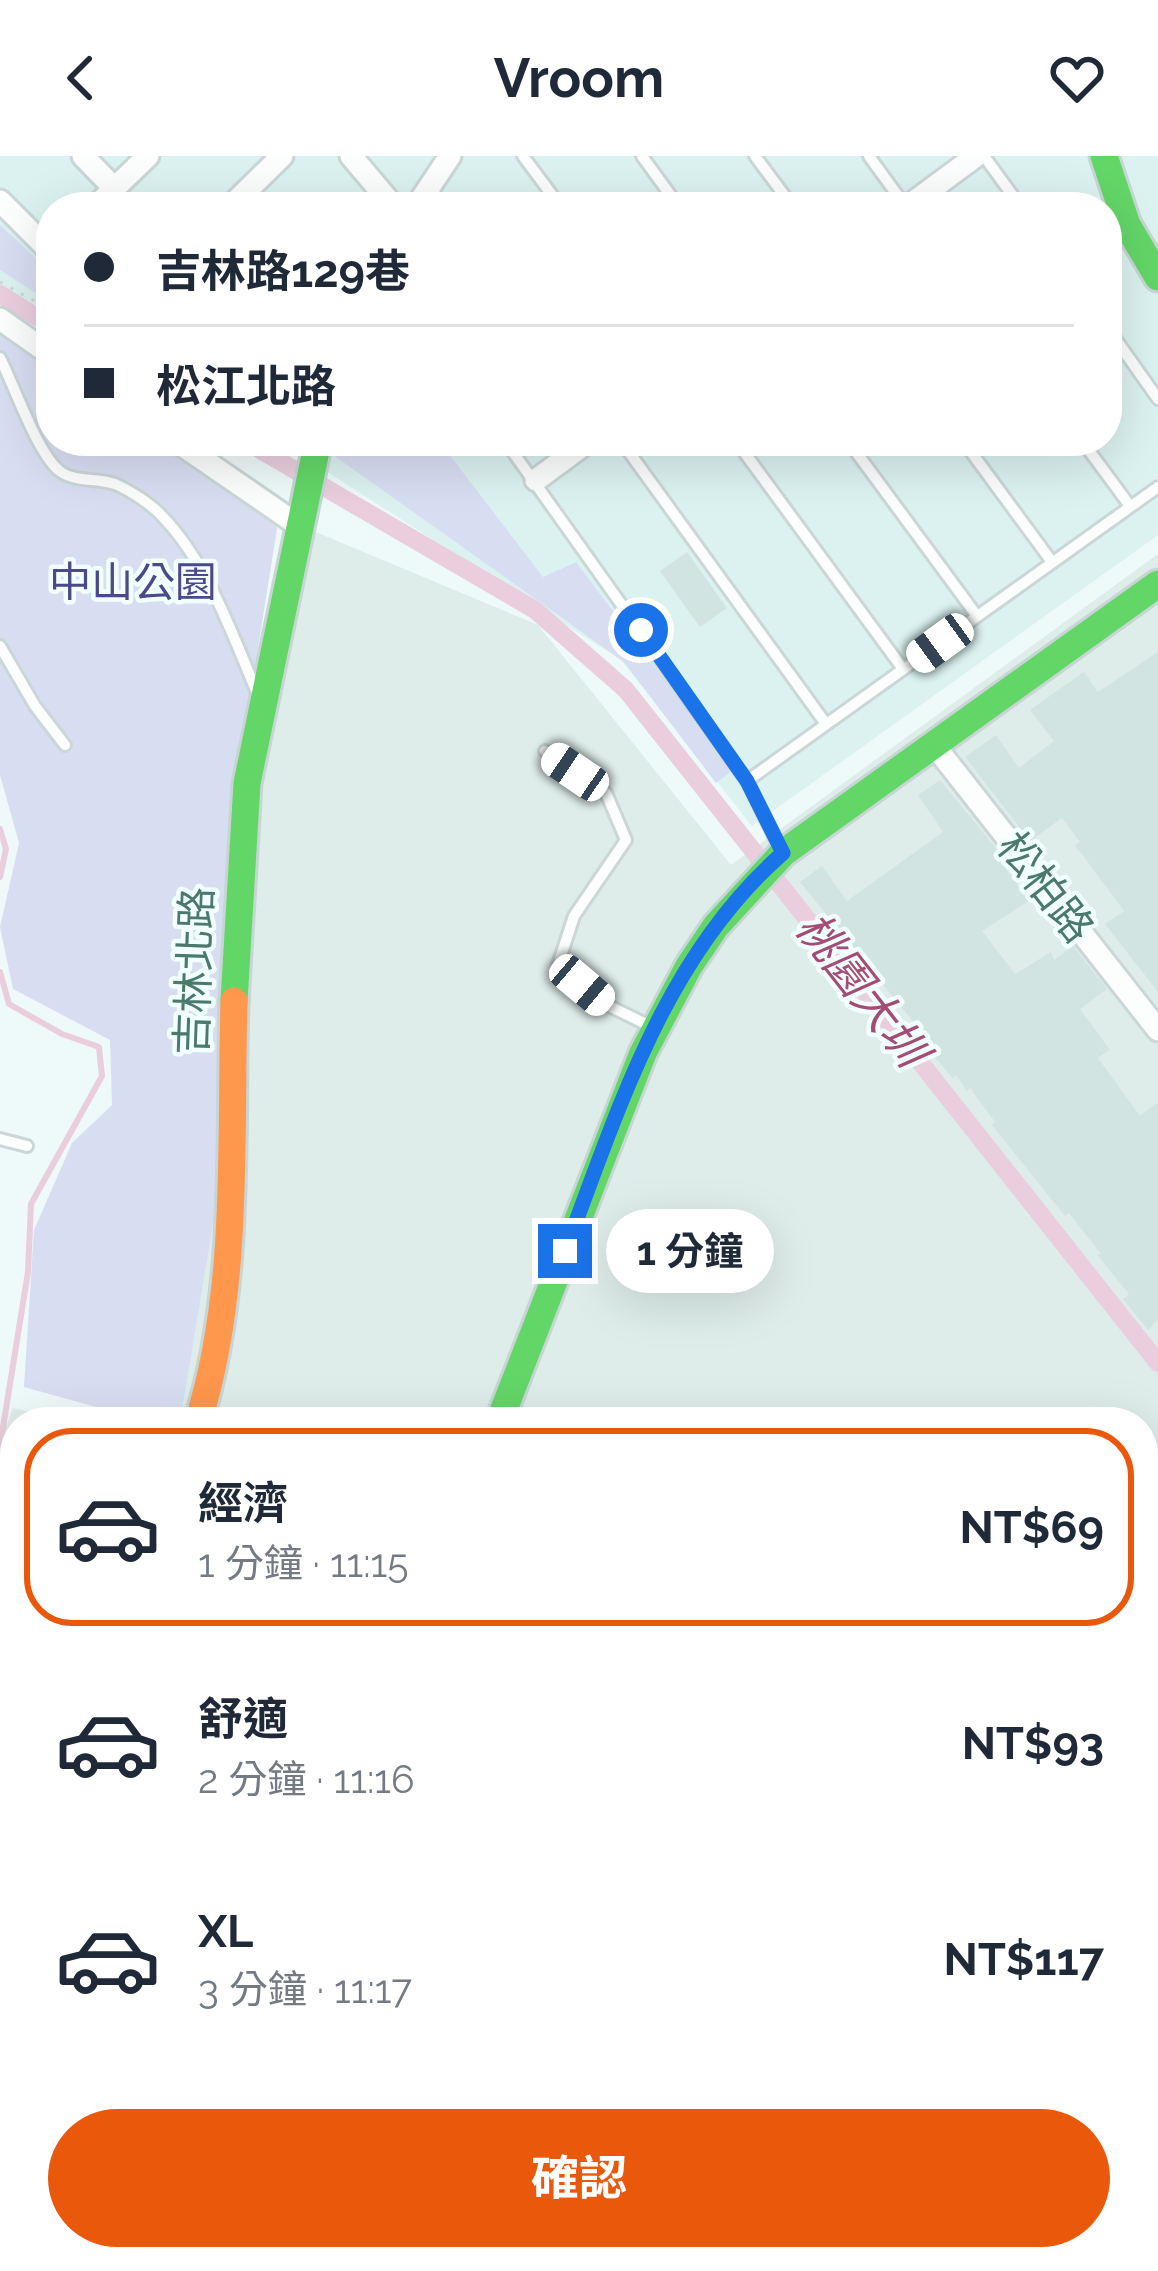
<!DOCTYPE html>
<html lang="zh-TW">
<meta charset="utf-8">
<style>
:root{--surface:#fff;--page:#f2f2f3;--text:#1f2937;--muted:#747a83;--line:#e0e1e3;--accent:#ea580c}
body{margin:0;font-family:Raleway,"Noto Sans TC",sans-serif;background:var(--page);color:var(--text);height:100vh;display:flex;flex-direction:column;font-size:45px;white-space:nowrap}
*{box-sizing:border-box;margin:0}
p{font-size:39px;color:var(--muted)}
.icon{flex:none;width:66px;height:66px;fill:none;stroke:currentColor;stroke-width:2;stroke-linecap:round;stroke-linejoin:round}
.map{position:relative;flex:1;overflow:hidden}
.drawer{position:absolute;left:0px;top:1251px;width:1158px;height:864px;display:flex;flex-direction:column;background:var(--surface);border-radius:48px 48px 0 0;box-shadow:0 12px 48px #0002}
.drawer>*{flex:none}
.hud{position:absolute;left:36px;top:36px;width:1086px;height:264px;border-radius:48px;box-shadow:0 12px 48px #0002;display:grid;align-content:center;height:264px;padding:0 48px;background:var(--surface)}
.end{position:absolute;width:54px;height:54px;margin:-27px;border:15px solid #1a73e8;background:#fff;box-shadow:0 0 0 6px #fff}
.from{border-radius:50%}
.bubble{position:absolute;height:84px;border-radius:42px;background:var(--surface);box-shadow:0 12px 48px #0002;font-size:39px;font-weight:700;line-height:84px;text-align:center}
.car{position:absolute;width:36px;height:72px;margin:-36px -18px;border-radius:15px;box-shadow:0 0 9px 3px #0007;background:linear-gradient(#fff 24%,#345 0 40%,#fff 0 76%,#345 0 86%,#fff 0)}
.hud b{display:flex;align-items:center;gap:42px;height:114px;font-size:45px}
.hud b+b{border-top:3px solid var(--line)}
.hud i{width:30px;height:30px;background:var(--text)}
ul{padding:21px 0 0;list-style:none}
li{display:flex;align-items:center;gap:36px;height:198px;margin:0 24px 18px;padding:0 24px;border:6px solid transparent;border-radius:48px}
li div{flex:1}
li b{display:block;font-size:45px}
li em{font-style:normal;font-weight:700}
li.on{border-color:var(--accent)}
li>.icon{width:108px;height:108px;stroke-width:1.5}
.cta{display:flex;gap:24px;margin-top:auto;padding:24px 48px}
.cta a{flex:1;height:138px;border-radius:72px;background:var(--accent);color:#fff;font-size:48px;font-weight:700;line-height:138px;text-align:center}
header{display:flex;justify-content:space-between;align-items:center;height:156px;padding:0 48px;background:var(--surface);font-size:54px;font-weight:700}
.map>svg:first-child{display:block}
.residential{fill:#dbf2f0}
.industrial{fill:#deecea}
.green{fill:#d8def2}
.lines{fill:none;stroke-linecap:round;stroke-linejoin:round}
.stream{stroke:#eacede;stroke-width:6}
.canal{stroke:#eacede;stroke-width:18}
.building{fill:#d2e4e1}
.lane-casing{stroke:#cad7d6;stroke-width:16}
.street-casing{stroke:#cad7d6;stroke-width:27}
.fast-casing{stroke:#c7d6d4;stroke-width:33}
.slow-casing{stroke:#c7d6d4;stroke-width:33}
.path{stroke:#ccd9d6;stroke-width:3;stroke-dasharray:3 9;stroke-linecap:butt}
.lane{stroke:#fcfefe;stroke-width:10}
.street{stroke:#fcfefe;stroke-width:21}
.fast{stroke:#63d668;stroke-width:27}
.slow{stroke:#ff974d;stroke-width:27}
.route{stroke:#1a73e8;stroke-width:15}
.labels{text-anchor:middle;stroke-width:9;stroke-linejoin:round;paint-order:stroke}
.park-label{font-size:42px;fill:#4c488c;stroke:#f1fffe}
.street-label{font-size:42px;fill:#4b7a6c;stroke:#f1fffe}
.water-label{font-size:45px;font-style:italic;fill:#a44c76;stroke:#f1fffe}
</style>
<header><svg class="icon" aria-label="back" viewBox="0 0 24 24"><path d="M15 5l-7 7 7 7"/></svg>Vroom<svg class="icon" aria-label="heart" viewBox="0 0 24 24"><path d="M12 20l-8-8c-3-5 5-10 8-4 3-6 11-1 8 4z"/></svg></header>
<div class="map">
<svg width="1158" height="2115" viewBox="0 0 1158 2115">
<rect width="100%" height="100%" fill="#eef9f9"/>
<polygon class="residential" points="0,0 1158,0 1158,379 752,670 621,504 279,285 1107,285 1107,51 51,51 51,166 0,139"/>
<polygon class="industrial" points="287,351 299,369 538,469 731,709 1158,398 1158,2115 0,2115 0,1287 13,1252 72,1266 15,1266 15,2100 1143,2100 1143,1266 181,1266"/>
<g class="green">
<polygon points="0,69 51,116 51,147 0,114"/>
<polygon points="0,178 51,211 51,285 164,285 279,360 241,599 214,1061 180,1266 150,1266 24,1231 34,1074 72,987 112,949 110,884 13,833 0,771 19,687 0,619"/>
<polygon points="343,285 439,285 543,421 576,406 733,614 716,627 624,506 336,301"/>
</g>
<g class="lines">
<g class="stream">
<polyline points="0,673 6,693 0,721"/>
<polyline points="0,816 9,848 62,878 99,891 102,920 31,1048 28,1116 0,1290"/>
</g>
<g class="canal">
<polyline points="0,138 51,170"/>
<polyline points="245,285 535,454 626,534 1158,1207"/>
</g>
</g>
<g class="building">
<polygon points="687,396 727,452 700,471 660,415"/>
<polygon points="1158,496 1158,836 1105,768 1124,755 1075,689 1080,686 1062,662 1030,685 965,601 996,579 1019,612 1054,585 1030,554 1084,516 1098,536"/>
<polygon points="940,624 1003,701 999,703 1029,745 982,775 1015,818 1051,796 1054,804 1073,790 1107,833 1080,853 1110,894 1098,902 1140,960 1158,946 1158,1164 1148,1174 1123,1143 1129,1138 1097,1099 1101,1098 1069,1057 1065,1060 992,969 995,966 970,932 967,935 956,919 952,922 928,892 932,889 800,726 822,710 847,745 943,676 918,639"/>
<polygon points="0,2059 15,2064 15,2100 97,2100 91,2115 0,2115"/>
</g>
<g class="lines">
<g class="lane-casing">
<g id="lane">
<polyline points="523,0 561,51"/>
<polyline points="642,0 679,51"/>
<polyline points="755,0 793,51"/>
<polyline points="869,0 906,51"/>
<polyline points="984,0 1021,51"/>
<polyline points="429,30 445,51"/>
<polyline points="1107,171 1158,243"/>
<path d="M 0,202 C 15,231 38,300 61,316 C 75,326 98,322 115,328 C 129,334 151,348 161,359 C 208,407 232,478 258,539"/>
<polyline points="505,285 747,625"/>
<polyline points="621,285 826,568"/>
<polyline points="736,285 903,513"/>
<polyline points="848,285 977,460"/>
<polyline points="963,285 1052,406"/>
<polyline points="1082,285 1130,350"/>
<polyline points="0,490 35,550 65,589"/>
<polyline points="545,595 606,637 626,684 574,760 558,809 607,849 652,871"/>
<polyline points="782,696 747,625 1158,331"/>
<polyline points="0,983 27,990"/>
</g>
</g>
<g class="street-casing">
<g id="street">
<polyline points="83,0 115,33"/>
<polyline points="351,0 394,51"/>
<polyline points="0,45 51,96"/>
<polyline points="95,51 148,0"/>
<polyline points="230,51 282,0"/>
<polyline points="416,51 450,0"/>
<polyline points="907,51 976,0"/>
<polyline points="0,163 51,199"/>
<polyline points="176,285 298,369"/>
<polyline points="536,324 589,285"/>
<polyline points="934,589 1158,874"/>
<polyline points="0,1773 15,1743"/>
<polyline points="178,2115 183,2100"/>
</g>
</g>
<g class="fast-casing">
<g id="fast">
<polyline points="1104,0 1127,69 1158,121"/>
<polyline points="234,845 247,627 318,285"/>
<polyline points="499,1266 643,897 689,810 716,770 783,697 1158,428"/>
<polyline points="0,1644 15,1649"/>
</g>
</g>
<g class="slow-casing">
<g id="slow">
<path d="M 198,1266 C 240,1132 230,985 234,845"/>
<polyline points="1143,1403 1158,1381"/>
<polyline points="0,1678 15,1684"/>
<polyline points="1143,2032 1158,2033"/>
<polyline points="871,2115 876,2100"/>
</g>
</g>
<polyline class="path" points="0,126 51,154"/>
<use href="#lane" class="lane"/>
<use href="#street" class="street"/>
<use href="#fast" class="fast"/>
<use href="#slow" class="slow"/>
</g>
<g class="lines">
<path class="route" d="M 565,1095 C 619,952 665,800 783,697 L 747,625 L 641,474"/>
</g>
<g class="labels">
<g class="park-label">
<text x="133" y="441">中山公園</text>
</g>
<g class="street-label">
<text transform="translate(1046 731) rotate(52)" y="15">松柏路</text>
<text transform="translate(194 815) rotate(-88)" y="15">吉林北路</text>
</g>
<g class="water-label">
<text transform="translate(862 833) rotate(52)" y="16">桃園大圳</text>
</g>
</g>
</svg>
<i class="end from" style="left:641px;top:474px"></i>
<i class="end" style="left:565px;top:1095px"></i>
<div class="bubble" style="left:606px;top:1053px;width:168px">1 分鐘</div>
<i class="car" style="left:940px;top:487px;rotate:234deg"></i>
<i class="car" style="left:575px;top:616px;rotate:304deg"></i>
<i class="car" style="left:582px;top:829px;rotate:130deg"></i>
<div class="hud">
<b><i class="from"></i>吉林路129巷</b>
<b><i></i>松江北路</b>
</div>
<section class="drawer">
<ul>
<li class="on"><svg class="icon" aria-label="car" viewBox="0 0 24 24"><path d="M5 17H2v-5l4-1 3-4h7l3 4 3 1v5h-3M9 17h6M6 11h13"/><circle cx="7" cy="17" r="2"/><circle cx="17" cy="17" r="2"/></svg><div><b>經濟</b><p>1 分鐘 · 11:15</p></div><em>NT$69</em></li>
<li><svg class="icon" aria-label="car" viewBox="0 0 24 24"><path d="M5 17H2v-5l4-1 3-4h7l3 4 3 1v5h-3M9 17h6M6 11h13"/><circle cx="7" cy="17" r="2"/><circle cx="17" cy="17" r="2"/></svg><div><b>舒適</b><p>2 分鐘 · 11:16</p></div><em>NT$93</em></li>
<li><svg class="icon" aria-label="car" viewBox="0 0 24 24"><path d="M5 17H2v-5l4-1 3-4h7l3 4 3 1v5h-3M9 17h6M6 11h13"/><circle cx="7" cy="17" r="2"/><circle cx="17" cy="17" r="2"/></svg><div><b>XL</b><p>3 分鐘 · 11:17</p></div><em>NT$117</em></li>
</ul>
<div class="cta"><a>確認</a></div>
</section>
</div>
